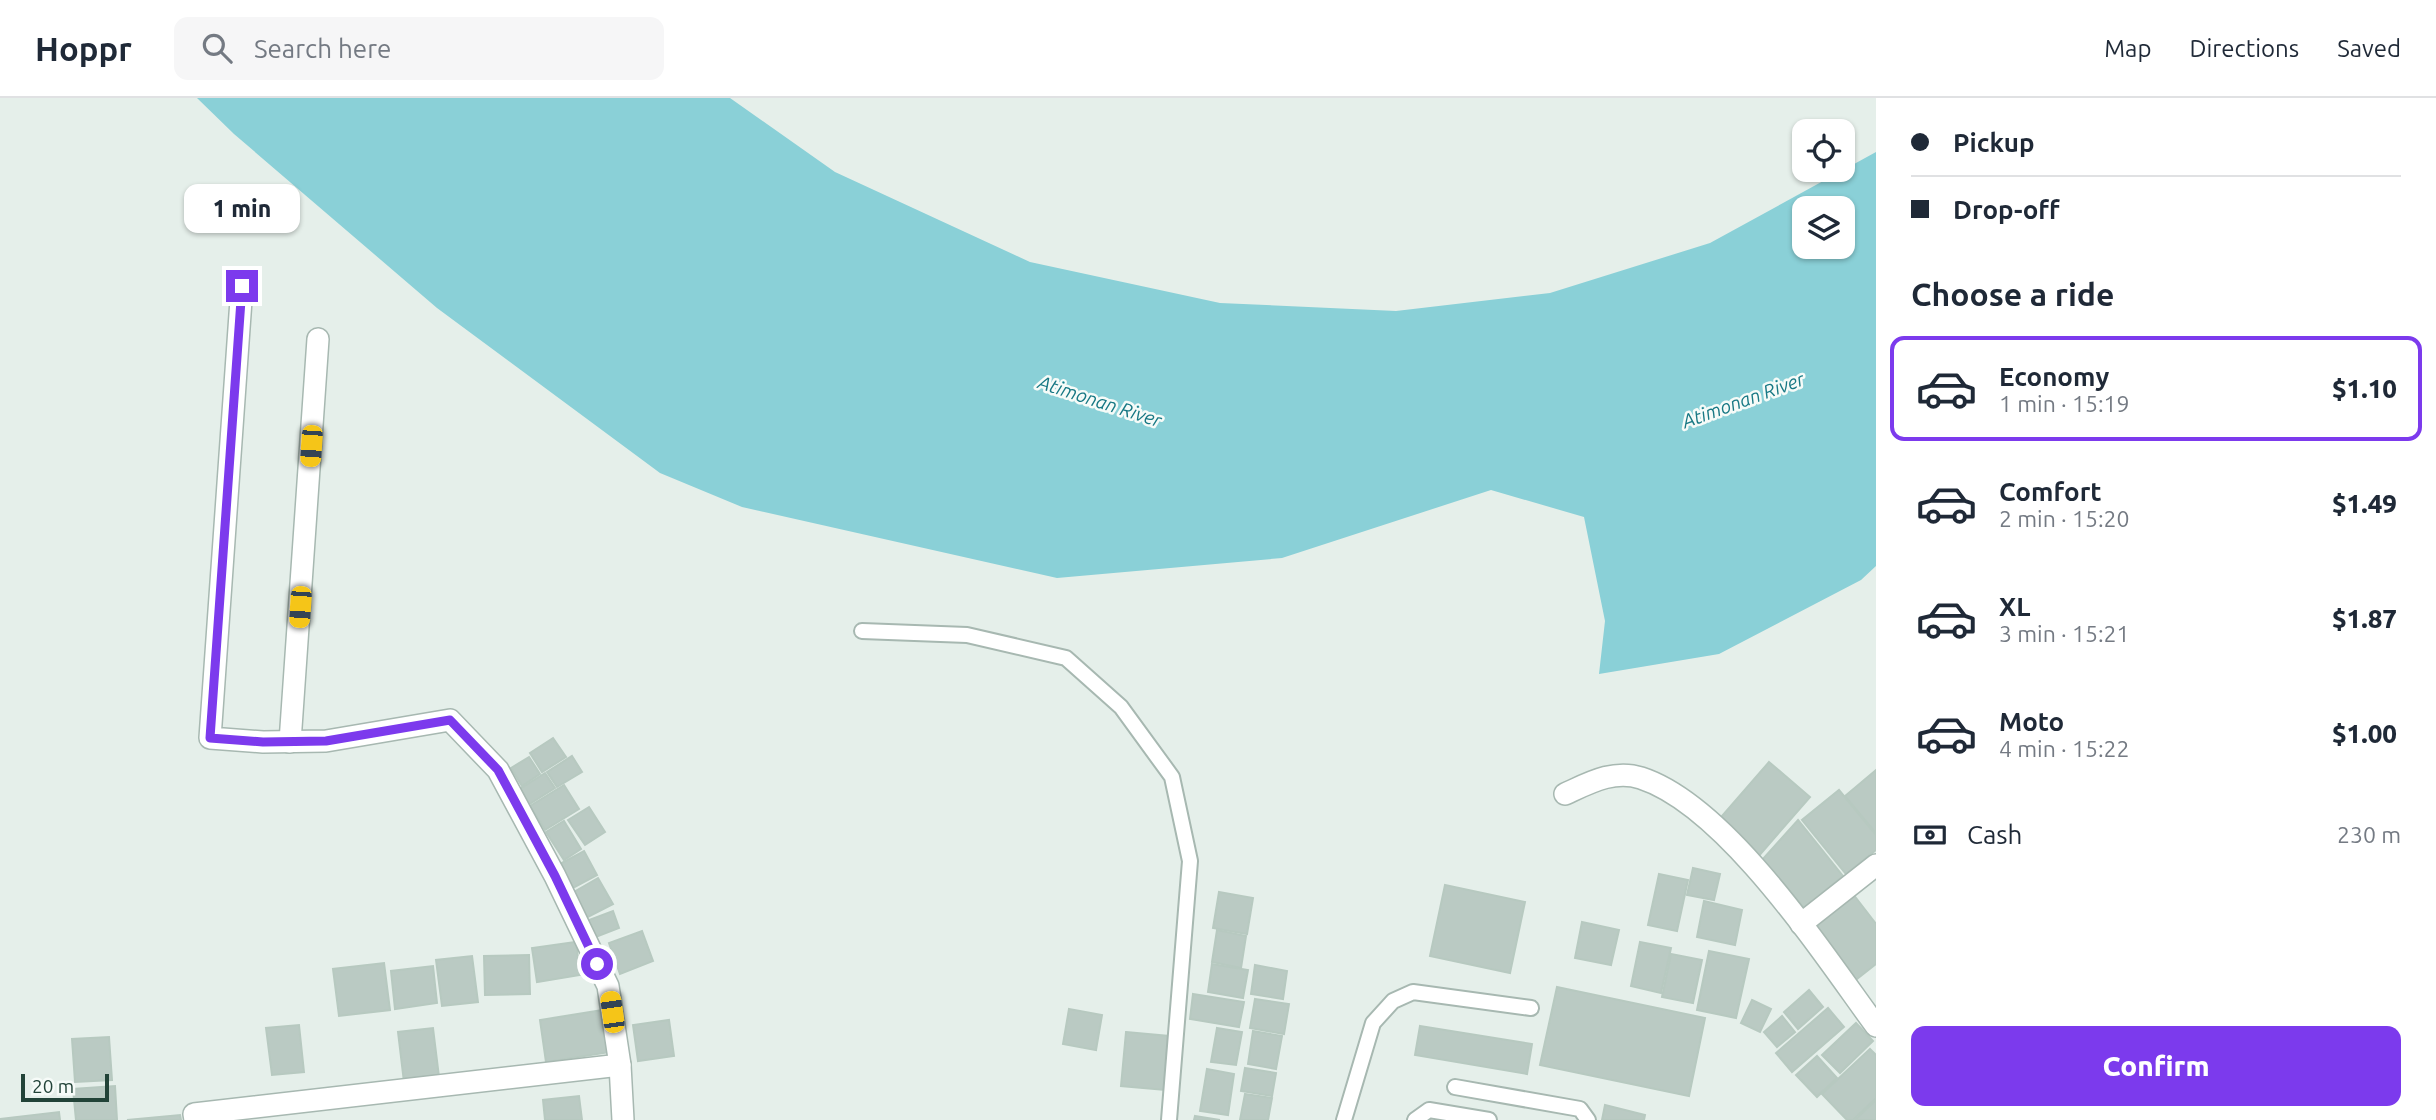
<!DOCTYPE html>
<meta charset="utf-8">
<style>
:root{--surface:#fff;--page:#f6f6f7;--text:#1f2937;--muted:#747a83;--line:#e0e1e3;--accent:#7c3aed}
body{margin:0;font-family:Ubuntu,sans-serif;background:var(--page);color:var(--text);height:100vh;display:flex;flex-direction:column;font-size:26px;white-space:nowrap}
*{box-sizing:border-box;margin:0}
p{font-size:23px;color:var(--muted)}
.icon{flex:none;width:38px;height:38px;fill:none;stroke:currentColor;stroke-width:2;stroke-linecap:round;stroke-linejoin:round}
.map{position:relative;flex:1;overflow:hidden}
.drawer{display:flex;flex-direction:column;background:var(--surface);width:560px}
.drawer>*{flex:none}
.hud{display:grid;align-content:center;height:154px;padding:0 35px;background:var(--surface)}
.tools{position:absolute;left:1792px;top:21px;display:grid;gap:14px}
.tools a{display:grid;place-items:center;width:63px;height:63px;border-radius:14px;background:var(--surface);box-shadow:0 2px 5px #0004;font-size:35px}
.scale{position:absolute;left:21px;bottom:18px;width:88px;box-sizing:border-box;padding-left:7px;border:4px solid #224338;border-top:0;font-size:19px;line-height:24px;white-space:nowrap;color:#224338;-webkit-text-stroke:5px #f6fbf8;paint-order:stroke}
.end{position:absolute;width:32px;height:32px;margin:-16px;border:9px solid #7c3aed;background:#fff;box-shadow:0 0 0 4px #fff}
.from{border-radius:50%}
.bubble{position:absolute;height:49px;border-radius:14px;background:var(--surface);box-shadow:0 2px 5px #0004;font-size:23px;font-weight:800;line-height:49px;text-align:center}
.car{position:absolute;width:21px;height:42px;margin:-21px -10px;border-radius:9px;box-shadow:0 0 5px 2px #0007;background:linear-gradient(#f5c518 24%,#345 0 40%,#f5c518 0 76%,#345 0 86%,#f5c518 0)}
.hud b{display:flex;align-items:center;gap:24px;height:66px;font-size:26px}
.hud b+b{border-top:2px solid var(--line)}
.hud i{width:18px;height:18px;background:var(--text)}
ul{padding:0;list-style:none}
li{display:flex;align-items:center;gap:21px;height:105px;margin:0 14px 10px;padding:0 21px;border:4px solid transparent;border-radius:14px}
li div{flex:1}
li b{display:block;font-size:26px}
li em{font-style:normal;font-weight:800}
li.current{border-color:var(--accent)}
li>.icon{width:63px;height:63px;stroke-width:1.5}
h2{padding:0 35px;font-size:32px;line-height:84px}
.pay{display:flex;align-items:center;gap:18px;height:77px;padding:0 35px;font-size:26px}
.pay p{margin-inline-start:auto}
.primary-button{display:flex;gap:14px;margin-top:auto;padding:14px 35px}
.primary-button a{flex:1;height:80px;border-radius:14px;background:var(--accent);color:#fff;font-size:28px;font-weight:800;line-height:80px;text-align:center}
header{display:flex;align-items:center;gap:42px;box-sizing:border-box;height:98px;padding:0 35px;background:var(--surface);border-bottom:2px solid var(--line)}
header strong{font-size:33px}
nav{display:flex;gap:38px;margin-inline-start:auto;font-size:24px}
.search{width:490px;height:63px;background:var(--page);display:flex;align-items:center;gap:18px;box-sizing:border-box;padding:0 24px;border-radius:14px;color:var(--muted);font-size:26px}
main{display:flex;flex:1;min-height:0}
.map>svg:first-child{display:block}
.water{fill:#8ad0d7;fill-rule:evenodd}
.building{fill:#bacac3;stroke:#b7c9c0;stroke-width:2}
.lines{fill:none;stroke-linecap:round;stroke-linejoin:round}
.lane-casing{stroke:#a7b8b1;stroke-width:18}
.street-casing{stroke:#a7b8b1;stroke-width:24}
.lane{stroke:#fff;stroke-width:14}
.street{stroke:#fff;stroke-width:21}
.route{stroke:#7c3aed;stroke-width:9}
.labels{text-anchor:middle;stroke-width:5;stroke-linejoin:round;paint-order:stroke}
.water-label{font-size:19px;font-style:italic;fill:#177884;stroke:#f6fbf8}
</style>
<header>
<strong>Hoppr</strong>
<div class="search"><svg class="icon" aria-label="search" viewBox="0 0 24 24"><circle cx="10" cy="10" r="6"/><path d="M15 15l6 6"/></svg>Search here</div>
<nav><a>Map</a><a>Directions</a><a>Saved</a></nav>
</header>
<main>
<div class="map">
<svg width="1876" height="1022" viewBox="0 0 1876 1022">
<rect width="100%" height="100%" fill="#e5efea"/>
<path class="water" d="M 197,0 L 730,0 L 835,74 L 1030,164 L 1220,205 L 1396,213 L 1550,195 L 1710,145 L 1876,54 L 1876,468 L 1861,482 L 1719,556 L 1599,576 L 1605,523 L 1584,419 L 1491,392 L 1282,460 L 1057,480 L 742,409 L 660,375 L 437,210 L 234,36 ZM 1804,110 L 1843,110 L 1843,149 L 1804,149 Z"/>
<g class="building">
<polygon points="553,640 566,659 542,674 530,655"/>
<polygon points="572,658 582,674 557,689 547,674"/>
<polygon points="529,659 540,676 522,688 511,670"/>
<polygon points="1769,664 1810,699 1757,760 1716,725"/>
<polygon points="1876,672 1876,735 1845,698"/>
<polygon points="545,675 555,690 525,709 515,694"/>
<polygon points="564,687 579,711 545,732 530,708"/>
<polygon points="1839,692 1876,737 1876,752 1846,776 1802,722"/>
<polygon points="589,709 605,734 585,747 568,722"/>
<polygon points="1798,722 1843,778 1804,810 1762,762"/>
<polygon points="564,723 581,751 564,762 546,734"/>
<polygon points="584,753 597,777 573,790 560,766"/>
<polygon points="1693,770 1720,776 1714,802 1687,797"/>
<polygon points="1659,776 1688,782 1677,833 1648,827"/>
<polygon points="598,780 613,806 586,820 572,795"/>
<polygon points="1445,787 1525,804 1510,875 1430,858"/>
<polygon points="1219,794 1253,800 1247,836 1213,830"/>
<polygon points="1853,796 1876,826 1876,866 1853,884 1810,828"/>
<polygon points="1704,803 1742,812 1735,847 1697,839"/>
<polygon points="613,813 619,830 588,842 581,825"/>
<polygon points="1582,824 1619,832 1611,867 1575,860"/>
<polygon points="1217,832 1246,838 1241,870 1212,864"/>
<polygon points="642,833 653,863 620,876 609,845"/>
<polygon points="576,844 580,877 537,884 532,850"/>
<polygon points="1640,844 1671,850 1661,895 1631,888"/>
<polygon points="1709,853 1749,861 1736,920 1697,912"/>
<polygon points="1671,856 1702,862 1693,905 1662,899"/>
<polygon points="529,857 530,896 485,897 484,858"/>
<polygon points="472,858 478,904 442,908 436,862"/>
<polygon points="384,865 390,912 339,918 333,871"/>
<polygon points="1212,866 1248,872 1243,900 1208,894"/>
<polygon points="1255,867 1287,873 1283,901 1251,896"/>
<polygon points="433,868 437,905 395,911 391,873"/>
<polygon points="1557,889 1705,920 1689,998 1540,967"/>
<polygon points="1809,892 1823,909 1798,931 1784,914"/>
<polygon points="1193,896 1244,904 1239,929 1190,921"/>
<polygon points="1255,901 1289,906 1284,936 1250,930"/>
<polygon points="1752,902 1771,911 1760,934 1741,925"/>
<polygon points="1828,910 1844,929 1792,974 1776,955"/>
<polygon points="1069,911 1102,917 1096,952 1063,946"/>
<polygon points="603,912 610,954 546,964 540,922"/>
<polygon points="1782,918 1795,934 1777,949 1764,934"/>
<polygon points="669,922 674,958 638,963 633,927"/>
<polygon points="1856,925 1873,943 1840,975 1822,957"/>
<polygon points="299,927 304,974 272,977 266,930"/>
<polygon points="1420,928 1532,946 1527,976 1415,957"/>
<polygon points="433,930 439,979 404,984 398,934"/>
<polygon points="1217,930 1242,934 1236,967 1211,964"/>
<polygon points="1253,933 1282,938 1276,971 1248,966"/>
<polygon points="1126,934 1169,938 1165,992 1121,988"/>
<polygon points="109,939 112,982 75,984 72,941"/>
<polygon points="1870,951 1876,957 1876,1000 1853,1022 1847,1022 1822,996"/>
<polygon points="1817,958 1837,980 1817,999 1796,977"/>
<polygon points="1245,970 1276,975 1272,998 1241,993"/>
<polygon points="1207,971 1234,976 1228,1017 1200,1013"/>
<polygon points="115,988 117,1022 76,1022 73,991"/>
<polygon points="1245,996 1272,1000 1268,1022 1240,1022"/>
<polygon points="579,998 582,1022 545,1022 543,1002"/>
<polygon points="1876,1002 1876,1022 1855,1022"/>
<polygon points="1605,1007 1645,1017 1644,1022 1602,1022"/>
<polygon points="59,1014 60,1022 0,1022 0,1021"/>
<polygon points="180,1017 181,1022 127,1022"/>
<polygon points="1195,1018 1220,1022 1194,1022"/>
</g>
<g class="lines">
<g class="lane-casing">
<g id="lane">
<polyline points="862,533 967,537 1066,560 1121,609 1172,679 1190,763 1169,1022"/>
<polyline points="1455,989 1580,1011 1588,1022"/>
<polyline points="1344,1022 1373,925 1393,903 1413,894 1531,910"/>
<polyline points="1415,1022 1429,1012 1489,1022"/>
</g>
</g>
<g class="street-casing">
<g id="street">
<polyline points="242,188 210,640 263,644 326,643 450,622 498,672 555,778 608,888 620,967 623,1022"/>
<polyline points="290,644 318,241"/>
<path d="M 1565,696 C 1589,685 1614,671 1641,680 C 1727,708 1823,856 1876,928"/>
<polyline points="1801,826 1876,767"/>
<polyline points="195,1022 194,1016 620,967"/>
</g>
</g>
<use href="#lane" class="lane"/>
<use href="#street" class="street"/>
</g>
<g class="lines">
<polyline class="route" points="242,188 210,640 263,644 326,643 450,622 498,672 555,778 597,866"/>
</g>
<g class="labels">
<g class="water-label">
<text transform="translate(1743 302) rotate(-20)" y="7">Atimonan River</text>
<text transform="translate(1100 303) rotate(18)" y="7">Atimonan River</text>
</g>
</g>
</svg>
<div class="tools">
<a><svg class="icon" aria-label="locate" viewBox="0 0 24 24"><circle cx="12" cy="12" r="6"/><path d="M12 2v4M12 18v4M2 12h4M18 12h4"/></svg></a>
<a><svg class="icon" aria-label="layers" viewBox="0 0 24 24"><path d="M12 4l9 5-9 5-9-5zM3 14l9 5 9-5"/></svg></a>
</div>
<div class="scale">20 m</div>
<i class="end from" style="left:597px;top:866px"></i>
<i class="end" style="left:242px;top:188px"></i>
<div class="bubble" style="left:184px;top:86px;width:116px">1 min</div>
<i class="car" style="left:311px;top:348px;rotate:184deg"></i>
<i class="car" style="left:300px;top:509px;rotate:184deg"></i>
<i class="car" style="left:612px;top:914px;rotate:352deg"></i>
</div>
<section class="drawer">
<div class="hud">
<b><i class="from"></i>Pickup</b>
<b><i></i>Drop-off</b>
</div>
<h2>Choose a ride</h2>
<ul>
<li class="current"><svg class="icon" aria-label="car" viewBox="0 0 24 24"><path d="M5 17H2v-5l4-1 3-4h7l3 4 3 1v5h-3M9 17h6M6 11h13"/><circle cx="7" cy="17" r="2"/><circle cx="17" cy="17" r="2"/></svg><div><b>Economy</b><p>1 min · 15:19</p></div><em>$1.10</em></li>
<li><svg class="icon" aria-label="car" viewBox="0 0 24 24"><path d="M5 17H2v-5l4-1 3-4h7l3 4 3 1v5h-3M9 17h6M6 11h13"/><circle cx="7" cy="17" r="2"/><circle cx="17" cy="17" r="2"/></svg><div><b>Comfort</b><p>2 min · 15:20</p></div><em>$1.49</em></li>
<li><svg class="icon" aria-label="car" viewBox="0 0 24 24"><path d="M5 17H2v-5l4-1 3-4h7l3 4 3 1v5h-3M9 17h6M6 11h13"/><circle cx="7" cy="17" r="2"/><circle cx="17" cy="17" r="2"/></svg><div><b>XL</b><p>3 min · 15:21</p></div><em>$1.87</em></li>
<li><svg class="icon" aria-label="car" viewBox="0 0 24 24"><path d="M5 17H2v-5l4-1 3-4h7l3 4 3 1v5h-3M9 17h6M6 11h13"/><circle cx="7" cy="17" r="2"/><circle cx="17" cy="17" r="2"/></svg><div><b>Moto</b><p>4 min · 15:22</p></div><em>$1.00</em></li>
</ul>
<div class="pay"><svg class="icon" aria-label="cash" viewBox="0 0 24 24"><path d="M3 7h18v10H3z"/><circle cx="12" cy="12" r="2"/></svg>Cash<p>230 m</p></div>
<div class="primary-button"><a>Confirm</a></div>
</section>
</main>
